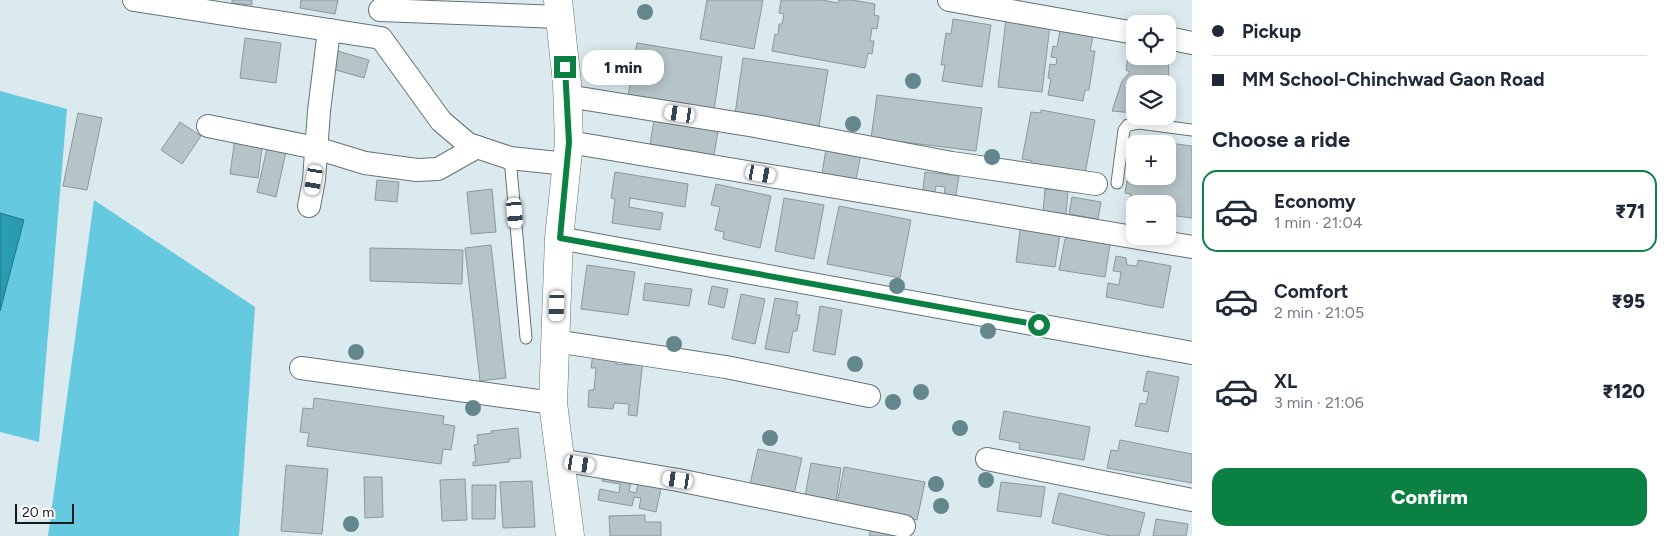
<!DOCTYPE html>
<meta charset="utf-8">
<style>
:root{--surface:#fff;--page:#f2f2f3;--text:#1f2937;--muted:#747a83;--line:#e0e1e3;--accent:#0b8043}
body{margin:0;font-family:Figtree,sans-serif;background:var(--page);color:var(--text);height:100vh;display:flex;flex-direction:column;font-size:19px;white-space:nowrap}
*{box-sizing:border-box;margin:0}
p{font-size:16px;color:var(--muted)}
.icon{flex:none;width:28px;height:28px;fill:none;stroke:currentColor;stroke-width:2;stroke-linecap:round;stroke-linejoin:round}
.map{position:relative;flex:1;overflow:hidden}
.side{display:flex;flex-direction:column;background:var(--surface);width:475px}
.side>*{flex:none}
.banner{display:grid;align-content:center;height:110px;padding:0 20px;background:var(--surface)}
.fabs{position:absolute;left:1126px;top:15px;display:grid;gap:10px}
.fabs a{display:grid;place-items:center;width:50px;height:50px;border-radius:10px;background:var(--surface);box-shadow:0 2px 12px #0003;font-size:25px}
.scale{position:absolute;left:15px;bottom:12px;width:59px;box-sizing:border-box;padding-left:5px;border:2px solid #14191a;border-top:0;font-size:14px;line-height:18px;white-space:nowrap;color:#14191a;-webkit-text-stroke:4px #fff;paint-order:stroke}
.end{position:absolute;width:22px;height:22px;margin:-11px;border:6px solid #0b8043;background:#fff;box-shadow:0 0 0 2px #fff}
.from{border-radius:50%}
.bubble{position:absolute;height:35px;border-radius:15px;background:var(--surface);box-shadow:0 2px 12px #0003;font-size:16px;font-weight:800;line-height:35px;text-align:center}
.car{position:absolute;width:15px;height:30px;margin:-15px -8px;border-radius:6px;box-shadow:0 0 4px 1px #0007;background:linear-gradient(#fff 24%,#345 0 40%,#fff 0 76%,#345 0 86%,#fff 0)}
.banner b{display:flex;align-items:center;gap:18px;height:48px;font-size:19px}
.banner b+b{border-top:1px solid var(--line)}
.banner i{width:12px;height:12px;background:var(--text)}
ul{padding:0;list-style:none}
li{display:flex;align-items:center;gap:15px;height:82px;margin:0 10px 8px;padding:0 10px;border:2px solid transparent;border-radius:15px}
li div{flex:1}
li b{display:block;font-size:19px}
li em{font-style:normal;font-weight:800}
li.current{border-color:var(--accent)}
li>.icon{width:45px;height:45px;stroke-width:1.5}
h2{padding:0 20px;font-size:22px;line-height:60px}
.button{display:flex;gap:10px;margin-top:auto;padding:10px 20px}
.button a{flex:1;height:58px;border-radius:15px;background:var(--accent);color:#fff;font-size:20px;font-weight:800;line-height:58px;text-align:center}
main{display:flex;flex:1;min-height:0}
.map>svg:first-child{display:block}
.green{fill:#65c9df}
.water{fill:#2a9cb2;stroke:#237584}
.building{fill:#b5c4c7;stroke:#8a989b}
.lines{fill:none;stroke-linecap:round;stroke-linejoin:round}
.service-casing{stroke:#657275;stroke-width:13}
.minor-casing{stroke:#657275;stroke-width:24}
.secondary-casing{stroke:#657275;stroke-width:29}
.service{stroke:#fff;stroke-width:11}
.minor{stroke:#fff;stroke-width:22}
.secondary{stroke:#fff;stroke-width:28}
.tree{fill:#64878e}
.route{stroke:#0b8043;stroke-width:6}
</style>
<main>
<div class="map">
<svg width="1192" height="536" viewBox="0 0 1192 536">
<rect width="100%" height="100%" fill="#dbeaee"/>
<g class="green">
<polygon points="0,91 67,109 39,442 0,432"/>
<polygon points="94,200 255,307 239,536 48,536"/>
</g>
<polygon class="water" points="0,213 24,220 0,311"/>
<g class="building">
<polygon points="232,0 252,0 252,5 232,3"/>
<polygon points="301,0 338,0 335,14 300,8"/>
<polygon points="707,0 763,0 754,49 700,39"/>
<polygon points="781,0 822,0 838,3 839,0 852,0 875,4 874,15 879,16 877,29 872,28 870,41 874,41 872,54 868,53 865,68 772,51 775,34 778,35 779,24 782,24 784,14 779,13"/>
<polygon points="953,19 991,25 982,87 942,81 945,65 941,65 946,33 951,34"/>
<polygon points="1006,19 1050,25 1042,92 998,87"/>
<polygon points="1060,31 1093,37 1090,51 1095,51 1089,90 1085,90 1083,101 1048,95 1051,79 1048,78 1050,64 1056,65 1057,58 1051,57 1053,46 1057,47"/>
<polygon points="245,38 281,43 276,83 240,78"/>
<polygon points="637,43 722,57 714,110 628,96"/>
<polygon points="334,50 369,60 364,78 329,68"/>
<polygon points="1168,52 1169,81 1165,84 1135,84 1135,113 1112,111 1122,81 1130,72 1126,70 1128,56 1137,57 1168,56"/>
<polygon points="743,58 828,70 819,126 735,114"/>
<polygon points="877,95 982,108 976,151 871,138"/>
<polygon points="1041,110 1095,120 1085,174 1031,164 1032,161 1022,159 1031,112 1041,113"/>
<polygon points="78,113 102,118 87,190 63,186"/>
<polygon points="654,120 718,131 714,155 650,144"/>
<polygon points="180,122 201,136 182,164 161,150"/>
<polygon points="235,138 263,141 258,178 230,174"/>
<polygon points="1138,139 1192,146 1192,218 1168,215 1168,204 1135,204 1135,210 1129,210 1131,194 1125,193 1127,181 1131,181 1133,164 1130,164 1131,152 1135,153 1135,176 1168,176 1168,144 1138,144"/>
<polygon points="267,148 286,152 276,197 257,192"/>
<polygon points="826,149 861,154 856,179 822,173"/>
<polygon points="615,172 688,184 685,207 630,198 629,207 663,213 660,230 612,223 615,199 611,198"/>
<polygon points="925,172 959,176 955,201 944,199 945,187 936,186 934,198 922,197"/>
<polygon points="377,180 399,182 397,202 375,200"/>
<polygon points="716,184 771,196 760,248 723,239 724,232 715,230 720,207 711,205"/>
<polygon points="492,189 496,232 471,234 467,192"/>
<polygon points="1045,189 1068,191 1066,214 1043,212"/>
<polygon points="1072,197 1101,202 1098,219 1069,214"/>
<polygon points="784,198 824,205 814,259 775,251"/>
<polygon points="839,206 911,220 900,278 827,264"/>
<polygon points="1021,223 1061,228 1055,267 1016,262"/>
<polygon points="1069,237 1110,244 1105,277 1059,270 1065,239"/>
<polygon points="491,245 506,378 480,381 465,248"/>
<polygon points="370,248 463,250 462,284 370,281"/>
<polygon points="1116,256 1126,258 1127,265 1137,266 1138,260 1171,266 1163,308 1106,297 1108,283 1119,285 1121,272 1113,271"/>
<polygon points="587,265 635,272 628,315 581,309"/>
<polygon points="645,283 692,289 689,306 643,300"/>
<polygon points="712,286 728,289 724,308 708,304"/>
<polygon points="741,294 765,299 755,344 732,339"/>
<polygon points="775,298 798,302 796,315 800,315 797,331 793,331 789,353 765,349"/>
<polygon points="820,306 842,310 835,355 813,351"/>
<polygon points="593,354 617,356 616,364 631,365 632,358 643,359 637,416 628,415 629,404 614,403 613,409 588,407 589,390 594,390 596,368 591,368"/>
<polygon points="1147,371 1179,377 1168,432 1135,426 1140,403 1146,404 1149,392 1143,391"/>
<polygon points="314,398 444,416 443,424 455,426 451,450 443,449 441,464 307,446 309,433 300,432 303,408 313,409"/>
<polygon points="1004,411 1090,427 1084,460 1019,449 1020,443 999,439"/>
<polygon points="518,428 521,458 509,459 509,462 473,466 473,462 476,462 474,445 478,444 477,435 492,433 491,431"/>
<polygon points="1120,440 1192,454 1192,483 1107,468 1111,450 1118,451"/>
<polygon points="758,449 802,458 794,494 750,484"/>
<polygon points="811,463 841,468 836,501 805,496"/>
<polygon points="286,465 328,469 322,534 281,531"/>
<polygon points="844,467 925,482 917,520 837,504"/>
<polygon points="604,472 632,478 629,491 636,493 639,479 662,484 656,512 639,508 641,498 634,497 632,506 598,500 600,489 619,493 620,484 602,481"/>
<polygon points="364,477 382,477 383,517 365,518"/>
<polygon points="465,479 467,520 442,521 440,480"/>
<polygon points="532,481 535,527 503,528 500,482"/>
<polygon points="1001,482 1045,487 1041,517 997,511"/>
<polygon points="472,485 496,485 495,519 472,519"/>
<polygon points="1059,493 1145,513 1139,536 1110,536 1052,523"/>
<polygon points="645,515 645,522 661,522 661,536 610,536 609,516"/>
<polygon points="1156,519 1188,524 1186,536 1153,536"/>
<polygon points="871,529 899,536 869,536"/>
</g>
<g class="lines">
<g class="service-casing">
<g id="service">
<polyline points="510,158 526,338"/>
<polyline points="1117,183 1124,130 1128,125 1139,123 1192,130"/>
</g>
</g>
<g class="minor-casing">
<g id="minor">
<polyline points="134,0 381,38 441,121 468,144 510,158 567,164"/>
<polyline points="949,0 1135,33"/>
<polyline points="380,10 560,17"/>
<polyline points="1168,38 1192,43"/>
<polyline points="567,96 755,126 952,163 1096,184"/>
<polyline points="208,126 316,148 365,163 417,170 438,169 477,147"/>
<polyline points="569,142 1192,247"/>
<polyline points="309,206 314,180 319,111 329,30"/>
<polyline points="559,238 1192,353"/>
<polyline points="555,341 726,367 869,396"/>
<polyline points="301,368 553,403"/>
<polyline points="987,459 1192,500"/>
<polyline points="560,460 678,480 904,526"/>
</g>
</g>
<g class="secondary-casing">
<polyline id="secondary" points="558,0 567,83 569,142 559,238 553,403 570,536"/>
</g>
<use href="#service" class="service"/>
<use href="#minor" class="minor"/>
<use href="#secondary" class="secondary"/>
</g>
<g class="tree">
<circle cx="645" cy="12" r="8"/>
<circle cx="913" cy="81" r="8"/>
<circle cx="853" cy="124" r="8"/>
<circle cx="992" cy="157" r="8"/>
<circle cx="897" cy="286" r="8"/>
<circle cx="988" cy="331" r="8"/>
<circle cx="674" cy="344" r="8"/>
<circle cx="356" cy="352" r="8"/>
<circle cx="855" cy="364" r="8"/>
<circle cx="921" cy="392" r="8"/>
<circle cx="893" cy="402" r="8"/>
<circle cx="473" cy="408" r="8"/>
<circle cx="960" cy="428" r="8"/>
<circle cx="770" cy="438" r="8"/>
<circle cx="986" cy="480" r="8"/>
<circle cx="936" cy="484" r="8"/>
<circle cx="941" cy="506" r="8"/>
<circle cx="351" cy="524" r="8"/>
</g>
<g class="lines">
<polyline class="route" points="565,67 569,142 560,238 1039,325"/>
</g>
</svg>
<div class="fabs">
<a><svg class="icon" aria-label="locate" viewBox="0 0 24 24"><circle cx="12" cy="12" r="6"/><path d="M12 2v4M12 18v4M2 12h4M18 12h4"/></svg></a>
<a><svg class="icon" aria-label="layers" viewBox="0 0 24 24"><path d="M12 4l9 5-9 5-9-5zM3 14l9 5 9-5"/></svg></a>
<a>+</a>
<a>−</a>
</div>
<div class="scale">20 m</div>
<i class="end from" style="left:1039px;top:325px"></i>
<i class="end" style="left:565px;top:67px"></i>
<div class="bubble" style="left:582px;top:50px;width:82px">1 min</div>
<i class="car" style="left:680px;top:114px;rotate:279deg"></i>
<i class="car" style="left:761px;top:174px;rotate:100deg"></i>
<i class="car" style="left:314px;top:180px;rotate:190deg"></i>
<i class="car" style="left:515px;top:213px;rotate:175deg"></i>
<i class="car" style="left:557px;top:306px;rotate:182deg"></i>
<i class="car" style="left:580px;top:464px;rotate:99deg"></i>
<i class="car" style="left:678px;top:480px;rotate:279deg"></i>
</div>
<section class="side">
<div class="banner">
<b><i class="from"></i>Pickup</b>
<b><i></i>MM School-Chinchwad Gaon Road</b>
</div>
<h2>Choose a ride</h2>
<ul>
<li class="current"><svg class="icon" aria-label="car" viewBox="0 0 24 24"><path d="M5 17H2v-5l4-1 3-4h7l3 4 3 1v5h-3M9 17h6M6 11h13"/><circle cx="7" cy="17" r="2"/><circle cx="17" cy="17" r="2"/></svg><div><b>Economy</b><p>1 min · 21:04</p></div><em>₹71</em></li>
<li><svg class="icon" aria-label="car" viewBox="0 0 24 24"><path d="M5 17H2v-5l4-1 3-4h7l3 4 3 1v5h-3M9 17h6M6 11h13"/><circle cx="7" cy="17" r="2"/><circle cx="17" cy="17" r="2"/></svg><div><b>Comfort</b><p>2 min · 21:05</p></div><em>₹95</em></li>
<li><svg class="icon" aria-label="car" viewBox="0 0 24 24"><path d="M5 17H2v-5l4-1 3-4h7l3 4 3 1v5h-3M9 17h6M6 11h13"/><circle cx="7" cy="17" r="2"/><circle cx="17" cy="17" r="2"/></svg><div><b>XL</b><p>3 min · 21:06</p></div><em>₹120</em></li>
</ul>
<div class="button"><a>Confirm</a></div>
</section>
</main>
